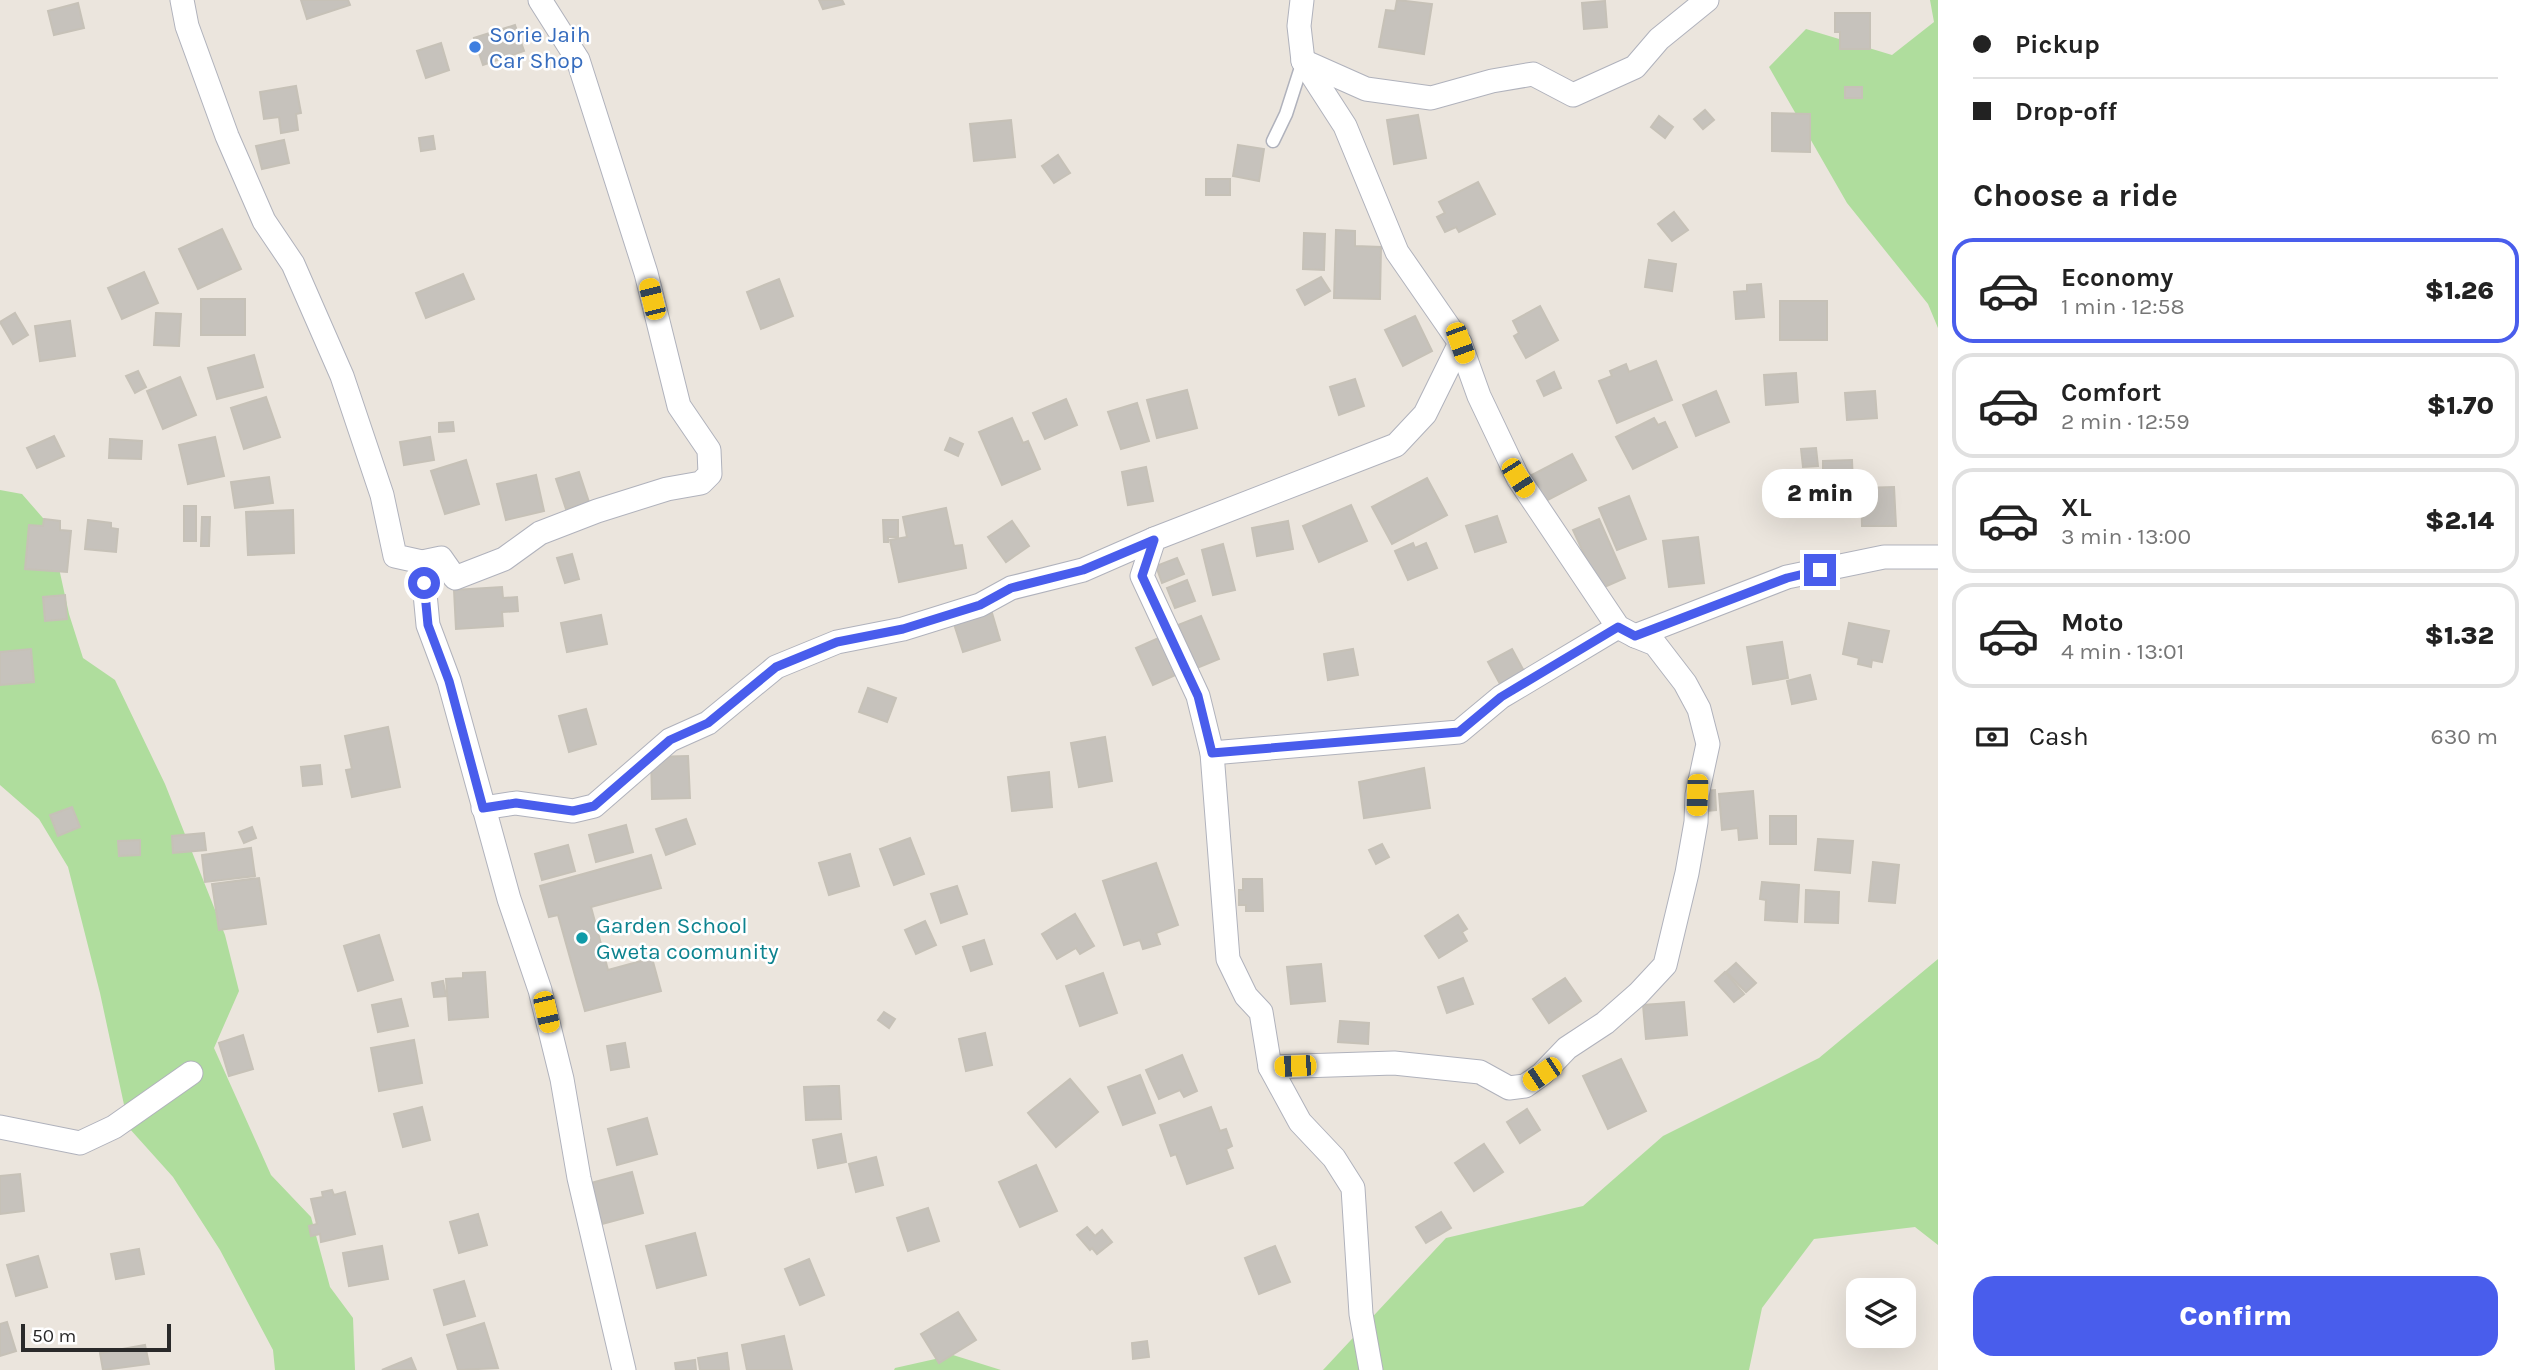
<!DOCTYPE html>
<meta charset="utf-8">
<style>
:root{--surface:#fff;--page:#f2f2f2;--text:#222;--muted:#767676;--line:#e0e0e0;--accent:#495dec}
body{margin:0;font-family:Karla,sans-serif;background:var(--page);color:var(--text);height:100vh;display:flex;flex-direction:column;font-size:26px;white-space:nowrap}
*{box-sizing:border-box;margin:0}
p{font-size:23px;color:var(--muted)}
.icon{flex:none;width:38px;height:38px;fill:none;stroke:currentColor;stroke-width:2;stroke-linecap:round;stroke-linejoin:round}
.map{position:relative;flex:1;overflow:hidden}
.drawer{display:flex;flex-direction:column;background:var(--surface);width:595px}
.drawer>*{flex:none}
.top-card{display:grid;align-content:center;height:154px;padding:0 35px;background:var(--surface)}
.tools{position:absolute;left:1846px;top:1278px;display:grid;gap:14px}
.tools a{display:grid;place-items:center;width:70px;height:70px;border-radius:14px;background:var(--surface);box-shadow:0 7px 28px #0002;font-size:35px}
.scale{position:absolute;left:21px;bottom:18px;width:150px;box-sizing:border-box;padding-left:7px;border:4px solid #2a2a2a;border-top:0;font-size:19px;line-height:24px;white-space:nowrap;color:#2a2a2a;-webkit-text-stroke:5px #fff;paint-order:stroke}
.end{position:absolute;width:32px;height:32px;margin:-16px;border:9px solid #495dec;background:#fff;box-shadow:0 0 0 4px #fff}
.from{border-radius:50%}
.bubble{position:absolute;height:49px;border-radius:21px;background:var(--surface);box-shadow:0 7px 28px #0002;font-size:23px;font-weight:800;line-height:49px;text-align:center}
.car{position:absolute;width:21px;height:42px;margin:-21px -10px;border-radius:9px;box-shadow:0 0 5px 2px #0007;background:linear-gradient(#f5c518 24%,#345 0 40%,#f5c518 0 76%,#345 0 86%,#f5c518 0)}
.top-card b{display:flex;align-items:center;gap:24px;height:66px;font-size:26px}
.top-card b+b{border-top:2px solid var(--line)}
.top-card i{width:18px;height:18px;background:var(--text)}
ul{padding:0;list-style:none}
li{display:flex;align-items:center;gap:21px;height:105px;margin:0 14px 10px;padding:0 21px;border:4px solid var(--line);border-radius:21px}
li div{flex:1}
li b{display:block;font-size:26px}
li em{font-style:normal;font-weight:800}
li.selected{border-color:var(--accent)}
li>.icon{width:63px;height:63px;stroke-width:1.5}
h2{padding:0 35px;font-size:32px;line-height:84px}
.pay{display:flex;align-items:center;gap:18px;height:77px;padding:0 35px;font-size:26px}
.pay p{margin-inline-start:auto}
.primary-button{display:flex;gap:14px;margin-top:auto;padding:14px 35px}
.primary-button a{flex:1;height:80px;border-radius:21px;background:var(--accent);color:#fff;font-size:28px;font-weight:800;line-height:80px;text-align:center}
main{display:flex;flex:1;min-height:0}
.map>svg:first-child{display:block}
.green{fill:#afdd9d}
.building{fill:#c6c2bc;stroke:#c6c1b7;stroke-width:2}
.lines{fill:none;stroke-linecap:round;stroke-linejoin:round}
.service-casing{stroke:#b0b2bc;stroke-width:15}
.minor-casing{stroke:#b0b2bc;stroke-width:25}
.service{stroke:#fff;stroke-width:12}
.minor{stroke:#fff;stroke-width:23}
.route{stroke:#495dec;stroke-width:9}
.shop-dot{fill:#3f7fe0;stroke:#fff;stroke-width:2.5}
.culture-dot{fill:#0f9aa8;stroke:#fff;stroke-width:2.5}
.labels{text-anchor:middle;stroke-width:5;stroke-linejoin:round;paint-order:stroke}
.shop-label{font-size:23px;fill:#366cbe;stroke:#fff;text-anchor:start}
.culture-label{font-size:23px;fill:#0d838f;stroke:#fff;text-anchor:start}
</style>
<main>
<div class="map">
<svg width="1938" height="1370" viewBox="0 0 1938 1370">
<rect width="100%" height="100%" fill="#ebe5dd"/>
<g class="green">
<polygon points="1930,0 1938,0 1938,328 1928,304 1847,203 1769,67 1806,29 1892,55 1934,22"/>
<polygon points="0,490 22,494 56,533 57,559 69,614 83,658 115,680 165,784 225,935 239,991 214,1048 271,1175 311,1217 330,1287 353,1318 355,1370 275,1370 273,1350 220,1250 173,1177 129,1128 100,993 68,867 39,819 0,785"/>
<polygon points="1938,959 1938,1245 1915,1227 1814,1239 1762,1308 1749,1370 1323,1370 1446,1238 1583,1206 1663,1136 1819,1058"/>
<polygon points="953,1355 1001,1370 894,1370 895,1368"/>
</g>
<g class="building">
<polygon points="301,0 348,0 350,5 307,19"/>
<polygon points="819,0 842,0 844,4 823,9"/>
<polygon points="1397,0 1432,4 1424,54 1379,47 1386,10 1395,11"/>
<polygon points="1605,1 1607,27 1584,29 1582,3"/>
<polygon points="78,3 84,28 54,35 48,11"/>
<polygon points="1835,13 1870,13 1870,49 1840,49 1840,32 1835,32"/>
<polygon points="515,25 524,51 483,65 474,38"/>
<polygon points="441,43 449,70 426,78 417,51"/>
<polygon points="296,86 301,113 296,114 298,130 281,133 279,117 264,119 260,92"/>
<rect x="1845" y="87" width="17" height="11"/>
<polygon points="1705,110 1714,120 1703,129 1694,119"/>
<polygon points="1772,113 1810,114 1810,152 1772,151"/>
<polygon points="1418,115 1426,158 1394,164 1387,120"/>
<polygon points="1659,116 1673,127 1665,138 1651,127"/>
<polygon points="1011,120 1015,157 974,161 970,124"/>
<polygon points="433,136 435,149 421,151 419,138"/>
<polygon points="284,140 289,163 262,169 256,146"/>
<polygon points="1238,145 1264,149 1259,181 1233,176"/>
<polygon points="1058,155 1070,173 1054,183 1042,166"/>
<rect x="1206" y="179" width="24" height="16"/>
<polygon points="1478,182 1495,214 1459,232 1456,227 1445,232 1437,217 1445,213 1439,202"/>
<polygon points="1674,212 1688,230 1672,241 1658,224"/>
<polygon points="222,229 241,269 198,289 179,249"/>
<polygon points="1336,230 1355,231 1355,246 1381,247 1380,299 1334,298"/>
<polygon points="1304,233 1325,234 1324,270 1303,269"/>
<polygon points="1649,260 1676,264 1672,291 1645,287"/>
<polygon points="144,272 158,303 122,319 108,288"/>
<polygon points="463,274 474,299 426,318 416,293"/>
<polygon points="1321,277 1330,291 1305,305 1297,290"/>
<polygon points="779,279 793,316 761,329 747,292"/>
<polygon points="1761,284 1764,317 1736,319 1734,292 1747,291 1747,285"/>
<rect x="201" y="299" width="44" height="36"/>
<rect x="1780" y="301" width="47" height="39"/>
<polygon points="1540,306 1558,340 1526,358 1514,336 1519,333 1513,321"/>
<polygon points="15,313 28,335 13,344 0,322"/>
<polygon points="156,313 181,314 179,346 154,345"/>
<polygon points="1415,316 1432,351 1403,366 1385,330"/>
<polygon points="70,321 75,356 40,361 35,326"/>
<polygon points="254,355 263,387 217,399 208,368"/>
<polygon points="1656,361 1672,400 1617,423 1599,381 1612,376 1610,371 1626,364 1629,372"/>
<polygon points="138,371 146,387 135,393 126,376"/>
<polygon points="1554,372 1561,388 1544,396 1537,381"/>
<polygon points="1796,373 1798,402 1766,405 1764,375"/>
<polygon points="180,377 196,415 163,429 147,391"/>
<polygon points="1355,379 1364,406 1339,415 1330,387"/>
<polygon points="1187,390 1197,428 1157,438 1147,400"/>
<polygon points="1716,391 1729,422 1696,436 1683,405"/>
<polygon points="1875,391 1877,418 1847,420 1845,393"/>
<polygon points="266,397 280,437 244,449 231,408"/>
<polygon points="1066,399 1077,425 1045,439 1033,413"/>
<polygon points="1137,403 1149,441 1121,449 1108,412"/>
<polygon points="1012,418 1023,443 1028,441 1040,469 1002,485 979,432"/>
<polygon points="1654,418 1658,425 1665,422 1677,447 1633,469 1616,437"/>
<polygon points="453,422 454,431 439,432 439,423"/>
<polygon points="54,436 64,456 37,468 27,448"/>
<polygon points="215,437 224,476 188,484 179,445"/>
<polygon points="430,437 434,460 404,465 400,442"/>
<polygon points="950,438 963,444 958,456 945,450"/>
<polygon points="110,439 142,441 141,459 109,458"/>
<polygon points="1816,448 1818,466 1803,467 1801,449"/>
<polygon points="1572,454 1586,480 1544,502 1530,476"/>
<polygon points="466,460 479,504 445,514 431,471"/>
<polygon points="1852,460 1854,511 1824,512 1824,500 1817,500 1817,478 1823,478 1823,461"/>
<polygon points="1146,467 1153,501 1128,505 1122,472"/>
<polygon points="579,472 589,502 566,509 556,479"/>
<polygon points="536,475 544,511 506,520 497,484"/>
<polygon points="269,477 273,503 235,508 231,482"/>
<polygon points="1427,478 1447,515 1392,544 1372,507"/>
<polygon points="1894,487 1896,526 1862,526 1861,488"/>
<polygon points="1629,496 1646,539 1617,550 1599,508"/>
<polygon points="1351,505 1367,541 1319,562 1303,526"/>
<rect x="184" y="506" width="12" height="35"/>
<polygon points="946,508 954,546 962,545 966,568 899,582 890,540 907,537 903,517"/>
<polygon points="293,510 294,553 248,555 246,512"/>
<polygon points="1497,516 1506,542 1475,552 1466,526"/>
<polygon points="202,517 210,517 209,546 201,546"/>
<polygon points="44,519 60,521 60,530 71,531 67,572 25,569 29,525 43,526"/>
<polygon points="1599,519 1625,578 1600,589 1573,530"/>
<polygon points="88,520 111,523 111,528 118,529 116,552 85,549"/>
<polygon points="883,520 898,520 898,537 888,537 888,542 884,542"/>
<polygon points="1012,521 1029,546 1006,562 988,537"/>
<polygon points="1288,521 1293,549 1257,556 1252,528"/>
<polygon points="1698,537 1704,583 1669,587 1663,541"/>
<polygon points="1413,543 1415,548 1426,543 1437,568 1408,580 1395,551"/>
<polygon points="1223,544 1235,590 1213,595 1202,550"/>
<polygon points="572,554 579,579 565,583 557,558"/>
<polygon points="1177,558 1184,574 1162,583 1156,566"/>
<polygon points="1187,580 1195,601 1175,608 1167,588"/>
<polygon points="502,587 503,598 517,597 518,611 502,612 503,626 456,629 454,590"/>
<polygon points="65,595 67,619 45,621 43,597"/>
<polygon points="992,613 1000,640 963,652 954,624"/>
<polygon points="601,615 607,644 567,652 561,623"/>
<polygon points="1201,616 1219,659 1197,668 1178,625"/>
<polygon points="1849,623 1889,631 1882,662 1872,660 1871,667 1858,664 1859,658 1843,654"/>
<polygon points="1163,636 1180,673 1153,685 1136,648"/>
<polygon points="1782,642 1788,678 1753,684 1747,647"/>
<polygon points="31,649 34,682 0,685 0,652"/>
<polygon points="1353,649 1358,675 1328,680 1324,654"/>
<polygon points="1512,649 1524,671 1500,684 1488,662"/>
<polygon points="1810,675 1816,699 1792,704 1787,681"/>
<polygon points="868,688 896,698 887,722 859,712"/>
<polygon points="586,709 596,744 569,752 559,716"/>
<polygon points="388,727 400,787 352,797 346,770 352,769 345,736"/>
<polygon points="1105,737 1112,781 1079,787 1071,743"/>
<polygon points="688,756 690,798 652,799 651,757"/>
<polygon points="320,765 322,784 303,786 301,767"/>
<polygon points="1424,768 1430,808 1364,818 1359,782"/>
<polygon points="1049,772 1052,807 1012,811 1008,777"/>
<polygon points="1715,790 1716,810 1707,811 1705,791"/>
<polygon points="1753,791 1757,838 1739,840 1738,828 1722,830 1719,794"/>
<polygon points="72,807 80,827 58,836 50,815"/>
<rect x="1770" y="816" width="26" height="28"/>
<polygon points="686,819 695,844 666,855 656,829"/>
<polygon points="626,825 633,852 596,862 589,835"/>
<polygon points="252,827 256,838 244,843 239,832"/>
<polygon points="204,833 206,850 173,853 172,836"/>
<polygon points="910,838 924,874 894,885 880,849"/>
<polygon points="1818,839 1853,841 1850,873 1815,870"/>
<polygon points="140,840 140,855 119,856 118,841"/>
<polygon points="1382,844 1389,857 1376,864 1369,850"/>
<polygon points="568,845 575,871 542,880 535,854"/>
<polygon points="251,848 255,876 205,882 202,855"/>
<polygon points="850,854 859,886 829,895 819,863"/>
<polygon points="651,855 661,888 591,907 608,970 652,958 661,991 585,1011 558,915 549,917 540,886"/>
<polygon points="1873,862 1899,865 1895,903 1869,901"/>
<polygon points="1156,863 1178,925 1156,933 1160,944 1143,949 1140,940 1124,945 1103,881"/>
<polygon points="259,878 266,924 219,930 212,884"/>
<polygon points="1243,879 1262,879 1263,911 1246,911 1246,905 1239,905 1239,890 1243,890"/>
<polygon points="1762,882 1799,885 1797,922 1765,920 1766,900 1760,899"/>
<polygon points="957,886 967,914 941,923 931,894"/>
<polygon points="1806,890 1839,892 1838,923 1805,922"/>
<polygon points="1075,914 1094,946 1080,954 1076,948 1057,959 1042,934"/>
<polygon points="1458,915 1467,929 1462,932 1467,941 1439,958 1425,936"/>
<polygon points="925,921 936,945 916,954 905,930"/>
<polygon points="379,935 393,980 358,991 344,946"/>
<polygon points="984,940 992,964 971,971 963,947"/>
<polygon points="1736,963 1756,983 1746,992 1726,972"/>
<polygon points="1321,964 1325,1001 1291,1004 1287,967"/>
<polygon points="485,972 488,1017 449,1020 446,979 463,978 463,973"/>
<polygon points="1725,972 1744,994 1734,1002 1715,981"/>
<polygon points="1103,973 1117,1013 1080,1026 1066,986"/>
<polygon points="1463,978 1473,1004 1447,1013 1438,987"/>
<polygon points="1565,978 1581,1001 1549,1023 1533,999"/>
<polygon points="443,981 446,996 434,997 432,983"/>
<polygon points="401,999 408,1026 378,1032 372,1005"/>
<polygon points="1684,1002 1687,1035 1646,1039 1643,1005"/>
<polygon points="884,1012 895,1019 889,1028 878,1020"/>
<polygon points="1340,1021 1369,1023 1368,1044 1338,1042"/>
<polygon points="985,1033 992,1065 966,1071 959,1039"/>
<polygon points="243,1035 253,1069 229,1076 219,1043"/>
<polygon points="414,1040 422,1083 379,1091 371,1048"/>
<polygon points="625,1043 629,1067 611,1070 607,1046"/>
<polygon points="1182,1055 1197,1091 1184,1097 1180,1090 1159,1099 1146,1070"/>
<polygon points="1621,1059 1646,1111 1608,1129 1583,1076"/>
<polygon points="1140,1075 1155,1113 1123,1125 1108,1087"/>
<polygon points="1070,1079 1098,1112 1056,1147 1028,1113"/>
<polygon points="833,1086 839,1086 841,1119 806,1120 804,1087"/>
<polygon points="422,1107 430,1140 403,1147 394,1114"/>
<polygon points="1211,1107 1220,1131 1226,1129 1232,1146 1226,1149 1233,1168 1187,1184 1176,1154 1171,1156 1160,1125"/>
<polygon points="1527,1109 1540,1130 1520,1143 1507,1122"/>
<polygon points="647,1118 657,1154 617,1165 608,1129"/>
<polygon points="841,1134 846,1162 818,1168 813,1140"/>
<polygon points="1484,1144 1503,1172 1474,1191 1455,1163"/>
<polygon points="876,1157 883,1185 856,1192 849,1164"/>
<polygon points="1036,1165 1057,1211 1020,1227 999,1182"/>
<polygon points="632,1172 643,1213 602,1224 591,1183"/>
<polygon points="20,1174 24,1211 0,1214 0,1176"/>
<polygon points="332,1190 334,1195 345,1192 355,1234 321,1242 320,1234 311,1236 309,1226 317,1224 311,1199 323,1197 322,1192"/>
<polygon points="928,1208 939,1241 908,1251 897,1218"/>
<polygon points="1441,1212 1451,1228 1426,1243 1416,1227"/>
<polygon points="478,1214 487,1245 459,1253 450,1222"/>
<polygon points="1087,1227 1095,1236 1102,1230 1112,1242 1097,1254 1092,1248 1090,1250 1077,1235"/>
<polygon points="695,1233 706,1275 657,1288 646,1246"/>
<polygon points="382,1246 388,1279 349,1286 343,1253"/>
<polygon points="1275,1246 1290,1282 1259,1294 1245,1258"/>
<polygon points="139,1249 144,1274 116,1279 111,1254"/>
<polygon points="38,1256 47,1287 16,1296 7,1265"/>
<polygon points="809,1259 824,1295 800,1305 785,1269"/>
<polygon points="464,1281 475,1316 444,1325 434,1290"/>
<polygon points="958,1312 976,1340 939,1363 921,1334"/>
<polygon points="7,1322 16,1351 0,1356 0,1324"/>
<polygon points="484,1323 498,1368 458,1370 447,1335"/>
<polygon points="784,1336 792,1370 747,1370 742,1345"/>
<polygon points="1147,1341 1149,1357 1133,1359 1132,1343"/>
<polygon points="145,1345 149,1364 103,1370 100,1353"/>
<polygon points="727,1353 729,1370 700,1370 698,1358"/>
<polygon points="411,1358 416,1370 382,1370"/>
<polygon points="695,1360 696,1370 676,1370 675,1363"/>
</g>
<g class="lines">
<g class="service-casing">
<polyline id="service" points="1273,141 1286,114 1303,61"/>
</g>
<g class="minor-casing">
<g id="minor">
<polyline points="182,0 187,26 227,136 264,221 293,264 342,376 382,495 395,556 422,562"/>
<polyline points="540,0 578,60 646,273 679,406 709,450 710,474 701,483 667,489 597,511 540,533 504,559 455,578 441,558 422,562 428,625 449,681 509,899 540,990 562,1079 579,1178 624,1370"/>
<polyline points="1302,0 1299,26 1303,61 1345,126 1397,252 1460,343 1479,396 1518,478 1618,627 1635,636 1787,577 1884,557 1938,557"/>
<polyline points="1303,61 1366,89 1431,98 1492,81 1533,74 1573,95 1635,67 1659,39 1707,0"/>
<polyline points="1212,753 1459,732 1501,697 1618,627"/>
<polyline points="483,808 516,803 573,811 594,806 670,740 708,723 776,667 837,642 903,629 980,605 1011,588 1083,570 1154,539"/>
<polyline points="1270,1067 1394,1063 1480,1072 1509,1088 1525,1086 1542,1074 1567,1048 1605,1023 1638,994 1665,965 1687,873 1696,822 1697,795 1708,744 1699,709 1685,683 1655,644 1635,636"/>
<polyline points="0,1127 80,1143 114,1127 191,1073"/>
<polyline points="1371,1370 1361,1314 1353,1188 1334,1158 1300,1122 1270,1067 1261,1012 1246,996 1228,959 1212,753 1198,696 1142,576 1154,539 1396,445 1425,414 1460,343"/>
</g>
</g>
<use href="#service" class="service"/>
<use href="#minor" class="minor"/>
</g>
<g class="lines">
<polyline class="route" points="424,583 428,625 449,681 483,808 516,803 573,811 594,806 670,740 708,723 776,667 837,642 903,629 980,605 1011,588 1083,570 1154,540 1142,576 1198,696 1212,753 1459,732 1501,697 1618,627 1635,636 1787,578 1820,570"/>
</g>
<circle class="shop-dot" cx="475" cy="47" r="7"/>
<circle class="culture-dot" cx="582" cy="938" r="7"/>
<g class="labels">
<g class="shop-label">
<text x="489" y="42">Sorie Jaih<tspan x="489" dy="26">Car Shop</tspan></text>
</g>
<g class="culture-label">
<text x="596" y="933">Garden School<tspan x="596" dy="26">Gweta coomunity</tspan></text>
</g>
</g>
</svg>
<div class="tools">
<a><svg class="icon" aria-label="layers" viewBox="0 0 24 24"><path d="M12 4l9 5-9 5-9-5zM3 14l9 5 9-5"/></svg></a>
</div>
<div class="scale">50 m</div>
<i class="end from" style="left:424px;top:583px"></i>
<i class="end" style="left:1820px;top:570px"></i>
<div class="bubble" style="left:1762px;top:469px;width:116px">2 min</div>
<i class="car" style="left:652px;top:299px;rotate:346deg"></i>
<i class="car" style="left:1460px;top:343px;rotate:160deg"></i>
<i class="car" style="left:1518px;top:478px;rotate:147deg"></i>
<i class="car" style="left:1697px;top:795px;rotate:182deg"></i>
<i class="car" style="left:546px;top:1012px;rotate:167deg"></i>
<i class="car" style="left:1295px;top:1066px;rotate:268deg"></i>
<i class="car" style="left:1542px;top:1074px;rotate:236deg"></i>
</div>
<section class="drawer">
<div class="top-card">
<b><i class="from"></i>Pickup</b>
<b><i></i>Drop-off</b>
</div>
<h2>Choose a ride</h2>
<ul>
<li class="selected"><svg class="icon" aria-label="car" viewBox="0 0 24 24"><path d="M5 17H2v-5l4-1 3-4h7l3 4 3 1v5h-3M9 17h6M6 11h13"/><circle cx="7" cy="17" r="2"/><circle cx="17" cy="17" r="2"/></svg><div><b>Economy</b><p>1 min · 12:58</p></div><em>$1.26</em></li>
<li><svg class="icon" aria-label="car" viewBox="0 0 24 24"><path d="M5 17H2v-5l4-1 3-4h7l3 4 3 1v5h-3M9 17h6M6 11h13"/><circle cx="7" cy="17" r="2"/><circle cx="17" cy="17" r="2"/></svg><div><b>Comfort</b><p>2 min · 12:59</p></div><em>$1.70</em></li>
<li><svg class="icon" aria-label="car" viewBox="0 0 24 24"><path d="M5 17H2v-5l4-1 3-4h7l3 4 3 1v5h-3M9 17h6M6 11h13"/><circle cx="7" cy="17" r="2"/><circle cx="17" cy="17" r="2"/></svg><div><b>XL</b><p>3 min · 13:00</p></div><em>$2.14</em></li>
<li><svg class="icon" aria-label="car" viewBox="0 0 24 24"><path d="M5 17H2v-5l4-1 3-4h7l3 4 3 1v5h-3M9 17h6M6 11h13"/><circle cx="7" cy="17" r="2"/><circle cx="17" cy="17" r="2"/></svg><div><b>Moto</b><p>4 min · 13:01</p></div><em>$1.32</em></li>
</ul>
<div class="pay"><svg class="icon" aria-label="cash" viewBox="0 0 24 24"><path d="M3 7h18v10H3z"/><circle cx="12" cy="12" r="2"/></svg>Cash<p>630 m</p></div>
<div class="primary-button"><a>Confirm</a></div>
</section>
</main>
